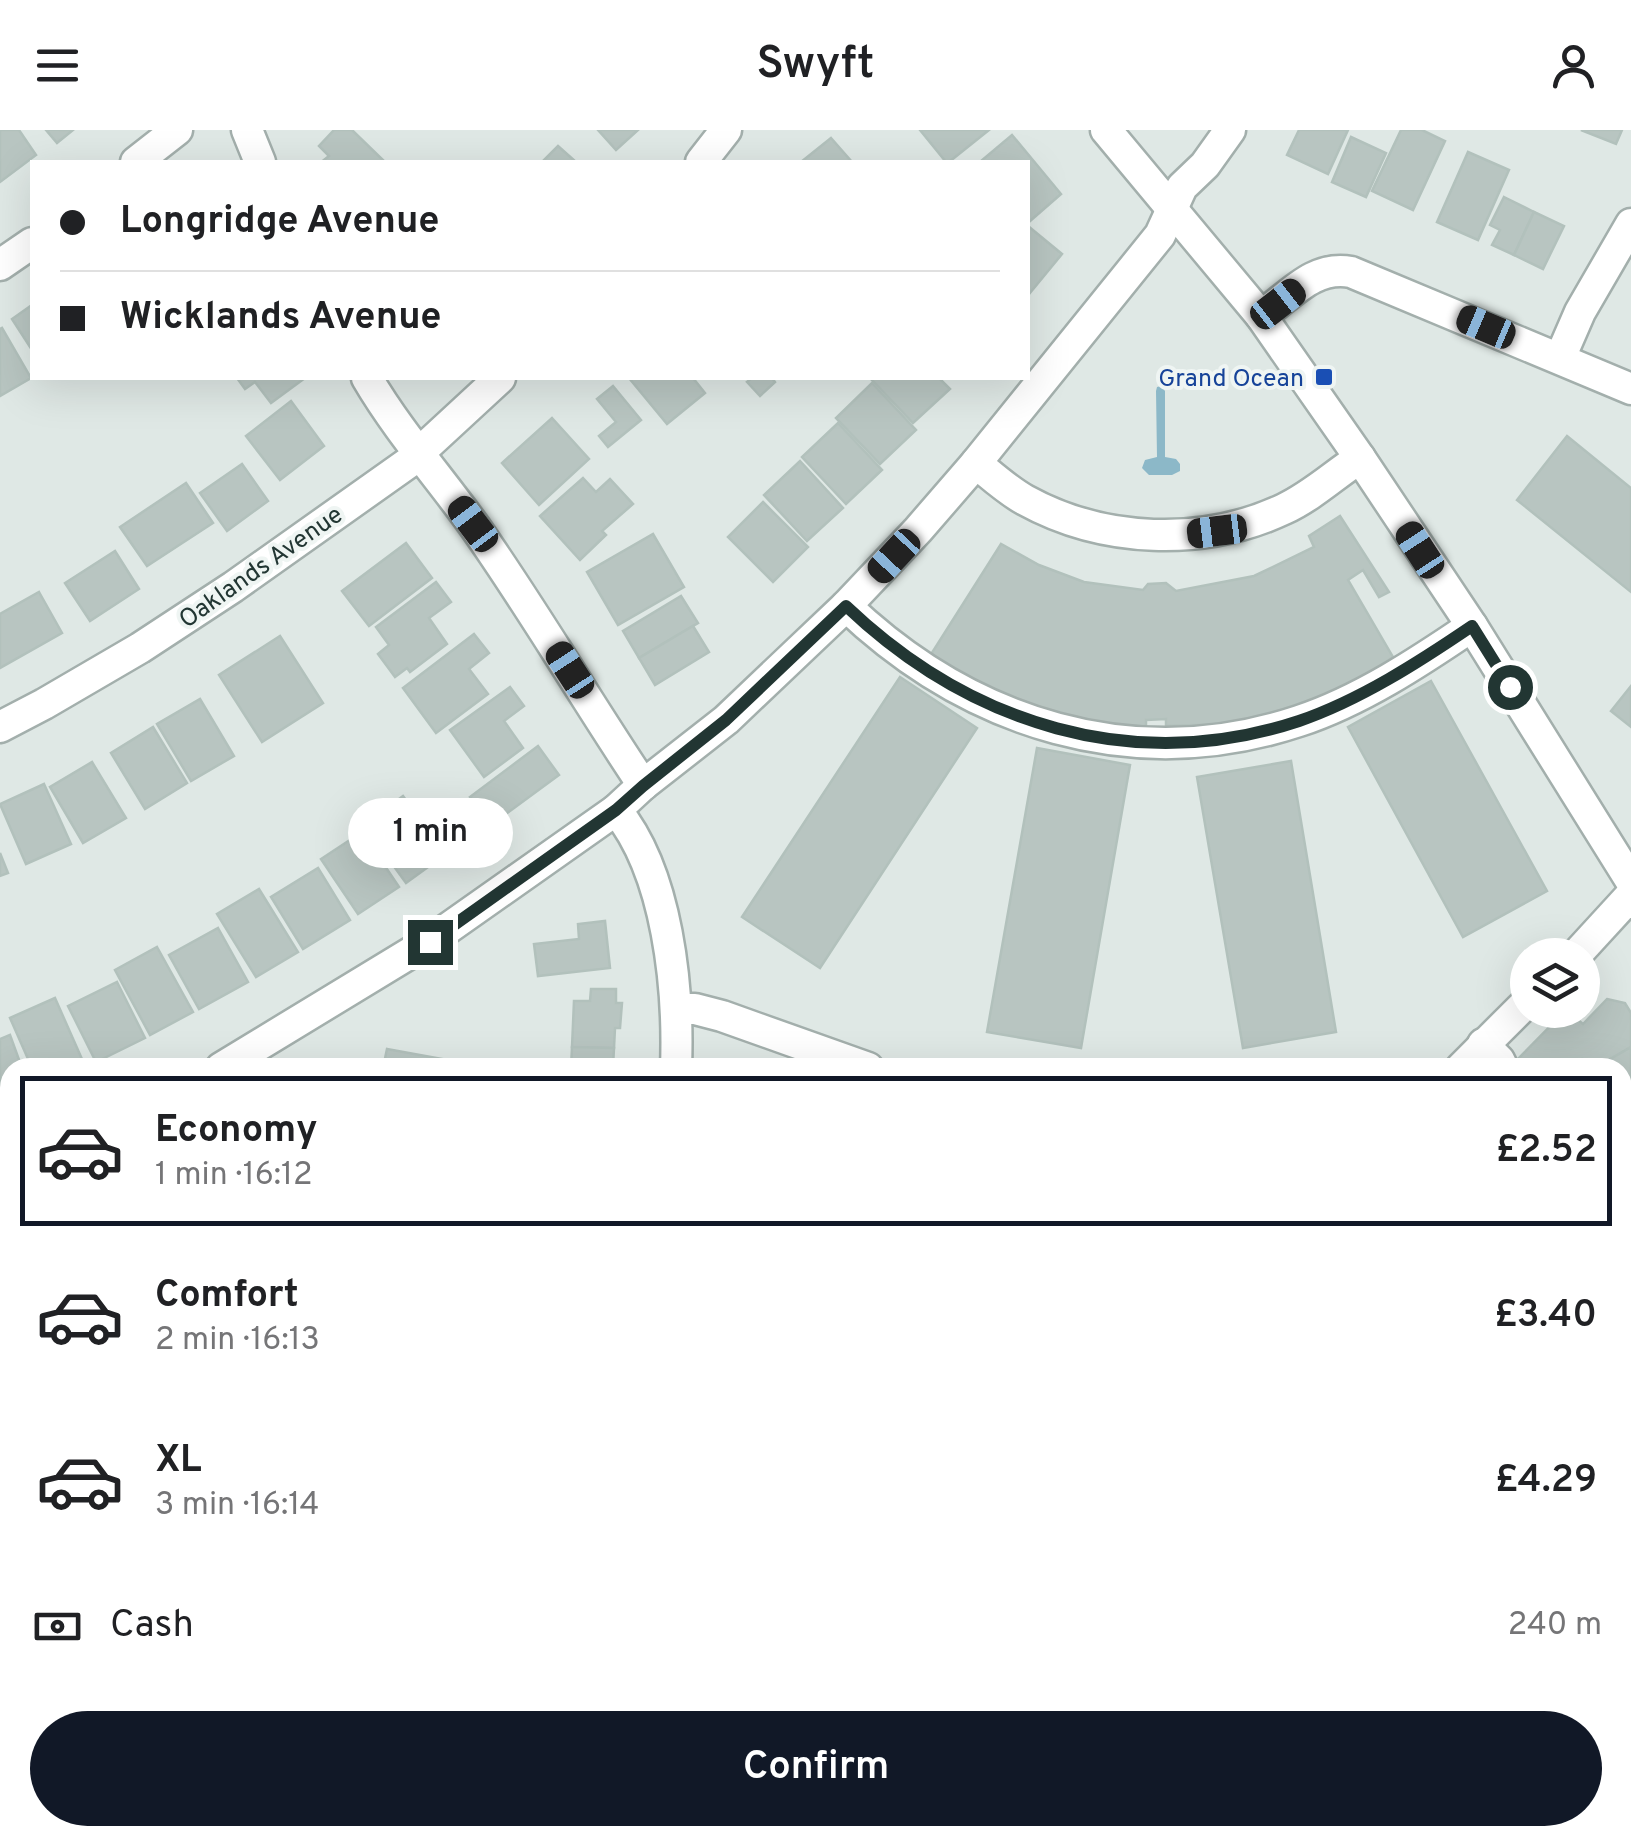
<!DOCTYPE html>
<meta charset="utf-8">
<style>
:root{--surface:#fff;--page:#f2f2f2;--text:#202124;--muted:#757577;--line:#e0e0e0;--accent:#111827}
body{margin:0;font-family:Overpass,sans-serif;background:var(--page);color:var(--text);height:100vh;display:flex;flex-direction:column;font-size:38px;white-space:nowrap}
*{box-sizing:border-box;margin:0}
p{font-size:32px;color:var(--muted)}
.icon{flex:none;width:55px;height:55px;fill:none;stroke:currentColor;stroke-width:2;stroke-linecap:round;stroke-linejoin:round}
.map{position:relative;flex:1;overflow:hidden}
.drawer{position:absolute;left:0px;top:928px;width:1632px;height:788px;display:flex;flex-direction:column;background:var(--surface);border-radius:30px 30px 0 0;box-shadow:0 10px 40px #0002}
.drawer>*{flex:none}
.banner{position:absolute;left:30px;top:30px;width:1000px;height:220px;border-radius:0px;box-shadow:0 10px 40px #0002;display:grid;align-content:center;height:220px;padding:0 30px;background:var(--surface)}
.controls{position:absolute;left:1510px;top:808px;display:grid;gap:20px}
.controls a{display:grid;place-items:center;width:90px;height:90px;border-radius:50%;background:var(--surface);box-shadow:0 10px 40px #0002;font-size:50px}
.end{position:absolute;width:45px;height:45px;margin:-22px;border:12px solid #223633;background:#fff;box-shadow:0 0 0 5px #fff}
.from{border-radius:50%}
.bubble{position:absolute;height:70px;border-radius:35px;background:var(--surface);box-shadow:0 10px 40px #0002;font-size:32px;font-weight:600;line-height:70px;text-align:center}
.car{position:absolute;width:30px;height:60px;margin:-30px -15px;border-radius:12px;box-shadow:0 0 8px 2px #0007;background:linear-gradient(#222 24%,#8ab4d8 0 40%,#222 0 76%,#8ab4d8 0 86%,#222 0)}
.banner b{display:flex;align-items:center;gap:35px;height:95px;font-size:38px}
.banner b+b{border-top:2px solid var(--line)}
.banner i{width:25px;height:25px;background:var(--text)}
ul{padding:18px 0 0;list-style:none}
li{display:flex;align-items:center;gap:30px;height:150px;margin:0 20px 15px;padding:0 10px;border:5px solid transparent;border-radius:0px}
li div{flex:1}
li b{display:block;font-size:38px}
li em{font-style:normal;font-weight:600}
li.selected{border-color:var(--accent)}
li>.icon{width:90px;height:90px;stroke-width:1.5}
.pay{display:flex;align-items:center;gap:25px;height:110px;padding:0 30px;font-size:38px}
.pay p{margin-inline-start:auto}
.cta{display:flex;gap:20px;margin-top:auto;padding:20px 30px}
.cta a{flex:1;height:115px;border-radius:60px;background:var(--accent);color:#fff;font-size:40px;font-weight:600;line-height:115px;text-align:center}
header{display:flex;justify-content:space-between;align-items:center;height:130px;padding:0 30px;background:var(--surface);font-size:45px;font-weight:600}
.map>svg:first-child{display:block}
.green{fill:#bad7c5}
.water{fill:#8cb8c8}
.building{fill:#b8c5c1;stroke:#b2c1bc;stroke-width:2.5}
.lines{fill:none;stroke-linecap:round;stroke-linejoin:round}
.minor-casing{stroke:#a3afac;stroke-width:35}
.minor{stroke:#fff;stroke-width:30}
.route{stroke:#223633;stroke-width:12}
.transit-dot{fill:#1a4fb4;stroke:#eff5f3;stroke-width:4}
.labels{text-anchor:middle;stroke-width:8;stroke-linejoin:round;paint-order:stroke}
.transit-label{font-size:25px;fill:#164399;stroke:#eff5f3;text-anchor:end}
.street-label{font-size:25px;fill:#223633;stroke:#eff5f3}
</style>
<header><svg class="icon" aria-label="menu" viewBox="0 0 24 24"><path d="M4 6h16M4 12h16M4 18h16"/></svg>Swyft<svg class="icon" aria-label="person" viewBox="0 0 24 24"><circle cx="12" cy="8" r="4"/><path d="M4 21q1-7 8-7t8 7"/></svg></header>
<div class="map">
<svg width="1631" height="1714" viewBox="0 0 1631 1714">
<rect width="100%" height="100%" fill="#dfe8e5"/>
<polygon class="green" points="0,1559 10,1560 10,1705 546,1705 568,1714 0,1714"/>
<polygon class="water" points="1161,256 1165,261 1165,327 1176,329 1180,334 1180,341 1172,345 1149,345 1142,338 1145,330 1157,327 1156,261 1157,257"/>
<g class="building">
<polygon points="0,0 19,0 36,25 0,52"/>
<polygon points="46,0 73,0 57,13"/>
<polygon points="334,0 352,0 385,32 327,32 324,30 329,26 319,16"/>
<polygon points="598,0 638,0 616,20"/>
<polygon points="920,0 989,0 949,32 946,32"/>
<polygon points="1299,0 1348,0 1328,44 1287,25"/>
<polygon points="1401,0 1422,0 1445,11 1413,80 1372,61"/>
<polygon points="1581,0 1622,0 1616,14"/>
<polygon points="1012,5 1061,64 1030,91 1028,88 1028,32 981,31"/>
<polygon points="1351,7 1386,23 1366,67 1332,52"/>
<polygon points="831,8 852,32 801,32"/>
<polygon points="558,16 576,32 542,32"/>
<polygon points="1468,22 1509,40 1478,110 1437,92"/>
<polygon points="1504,67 1534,82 1514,125 1492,115 1500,100 1490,95"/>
<polygon points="1534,82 1564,96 1543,139 1514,125"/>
<polygon points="1028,96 1062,124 1030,163 1028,161"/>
<polygon points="32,175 32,220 12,189"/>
<polygon points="2,198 31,248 0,266 0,199"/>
<polygon points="237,248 305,248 271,273 255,252 245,259"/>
<polygon points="629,248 693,248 705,263 667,294"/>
<polygon points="752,248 772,248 775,252 760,266 747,252"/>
<polygon points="870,248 939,248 950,259 913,293"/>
<polygon points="872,253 916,300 880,334 836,288"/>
<polygon points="613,256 641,290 608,317 599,306 616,292 597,269"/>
<polygon points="291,271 324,316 280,350 246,306"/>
<polygon points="552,288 589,329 539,375 502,333"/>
<polygon points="838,293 882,340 846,374 802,327"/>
<polygon points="1567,306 1631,358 1631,462 1517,370"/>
<polygon points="800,331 843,378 807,411 764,365"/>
<polygon points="242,334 268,371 227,401 200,363"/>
<polygon points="583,348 596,362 610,349 633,374 602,401 606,405 580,430 540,386"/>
<polygon points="186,353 213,393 147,436 120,397"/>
<polygon points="763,372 808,417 773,452 728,407"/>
<polygon points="1340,386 1389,462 1379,467 1363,440 1348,450 1393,527 1368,544 1330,563 1281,580 1229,594 1166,596 1166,589 1146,590 1146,596 1111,595 1067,589 973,553 928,529 1001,414 1039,435 1084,452 1143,460 1148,454 1166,453 1176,461 1254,446 1314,417 1309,406"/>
<polygon points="653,404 684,457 618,495 587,442"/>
<polygon points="406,413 432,448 369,496 342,461"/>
<polygon points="115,421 139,459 90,491 65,453"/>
<polygon points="436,452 451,472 429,488 447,514 410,542 407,538 395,547 378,524 389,515 376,497"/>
<polygon points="39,462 62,503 0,538 0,484"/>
<polygon points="681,466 698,493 639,528 623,501"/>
<polygon points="693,496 709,522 655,555 639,528"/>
<polygon points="474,504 489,523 469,539 488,564 436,603 403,558"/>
<polygon points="280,506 323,573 262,612 219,545"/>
<polygon points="900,547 977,598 820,838 742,787"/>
<polygon points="1431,551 1547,761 1463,807 1348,597"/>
<polygon points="1631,556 1631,597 1611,581"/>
<polygon points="510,557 524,576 504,591 523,618 484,647 450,600"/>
<polygon points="200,569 234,626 191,651 157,594"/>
<polygon points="153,597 187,653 145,679 111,623"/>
<polygon points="538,616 559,645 491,695 470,667"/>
<polygon points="1037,618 1130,635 1081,918 987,902"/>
<polygon points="1291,631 1336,902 1243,918 1197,647"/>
<polygon points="92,632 126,688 83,713 50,657"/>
<polygon points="44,654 71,714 26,734 0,674"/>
<polygon points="403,666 446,724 406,753 364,695"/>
<polygon points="362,702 399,757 358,784 321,729"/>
<polygon points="0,723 8,743 0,746"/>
<polygon points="318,738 350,790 303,819 271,767"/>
<polygon points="259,759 298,822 256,847 217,784"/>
<polygon points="605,791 610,838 538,846 534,814 579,809 578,794"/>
<polygon points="218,798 248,852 199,879 169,825"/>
<polygon points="157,817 193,882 150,905 115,840"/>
<polygon points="117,852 145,908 96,932 68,876"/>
<polygon points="591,859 616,859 616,873 622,873 620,898 615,898 614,918 572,917 574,871 590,871"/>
<polygon points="55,868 85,936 81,938 32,938 10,888"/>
<polygon points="1607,869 1625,873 1631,883 1631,917 1595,938 1588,938 1582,929 1576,931 1570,938 1518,938 1515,932 1566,880 1583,894"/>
<polygon points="10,905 22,938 10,938 10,972 0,976 0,909"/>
<polygon points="572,917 614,918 613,937 617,938 571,938"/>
<polygon points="1631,917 1631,958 1622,963 1622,938 1595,938"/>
<polygon points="387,919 464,933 463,938 383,938"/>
<polygon points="1627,1007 1631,1014 1631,1033 1622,1038 1622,1010"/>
<polygon points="1631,1086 1631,1153 1622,1137 1622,1091"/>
<polygon points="0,1226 10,1227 10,1279 0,1278"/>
<polygon points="1622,1244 1631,1252 1631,1267 1622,1277"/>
<polygon points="1631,1377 1631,1400 1629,1402 1622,1397 1622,1387"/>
<polygon points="0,1402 10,1403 10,1482 0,1481"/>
<polygon points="1631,1543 1631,1610 1629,1608 1622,1615 1622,1552"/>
<polygon points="767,1705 913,1705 926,1713 927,1710 933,1714 766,1714 763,1712"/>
<polygon points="1137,1705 1192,1705 1184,1714 1148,1714"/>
<polygon points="1202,1705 1224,1705 1234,1714 1194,1714"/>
<polygon points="1440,1705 1472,1705 1470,1707 1477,1714 1439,1714 1444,1709"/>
</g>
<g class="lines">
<g class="minor-casing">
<g id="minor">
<polyline points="247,0 260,32"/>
<polyline points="1106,0 1261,186 1360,328 1472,496 1631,751"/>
<polyline points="136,32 177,0"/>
<polyline points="701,32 726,0"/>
<polyline points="0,135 32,113"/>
<path d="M 1261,186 C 1290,166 1313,135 1351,142 L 1631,259"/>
<polyline points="1560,228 1580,182 1631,94"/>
<path d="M 367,248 C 398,301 439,347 475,397 C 534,481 586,570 643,655"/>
<path d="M 976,333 C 992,346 1007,360 1025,370 C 1103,413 1203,417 1284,379 C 1312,366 1334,345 1360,328"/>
<path d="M 846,476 C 970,594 1133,646 1299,591 C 1360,571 1419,532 1472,496"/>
<polyline points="0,597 44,574 140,518 233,457 408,333 500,248"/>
<path d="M 616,680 C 668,743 679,858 676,938"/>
<polyline points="1576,825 1631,765"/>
<polyline points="677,879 695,879 722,886 868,938"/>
<polyline points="1483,914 1499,930 1503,938"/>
<polyline points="221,938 430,811 616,680 643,655 726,590 846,476 918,400 976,333 1160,105 1182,57 1205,35 1230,0"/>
<polyline points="1461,938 1528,871"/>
<polyline points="0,1049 10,1045"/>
<polyline points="0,1136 10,1137"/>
<polyline points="1622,1156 1631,1172"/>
<polyline points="1622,1443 1631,1451"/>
<polyline points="0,1538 10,1539"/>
<polyline points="608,1705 628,1714"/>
<polyline points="1315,1705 1325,1714"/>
</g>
</g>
<use href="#minor" class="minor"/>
</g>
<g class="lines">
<path class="route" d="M 430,812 L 616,680 L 643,656 L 726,590 L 846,476 C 970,594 1133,646 1299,591 C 1360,570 1419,532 1472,496 L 1510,557"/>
</g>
<rect class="transit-dot" x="1314" y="237" width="20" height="20" rx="5"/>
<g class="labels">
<g class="transit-label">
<text x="1304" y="256">Grand Ocean</text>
</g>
<g class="street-label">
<text transform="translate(260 436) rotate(-35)" y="9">Oaklands Avenue</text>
</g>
</g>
</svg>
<div class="controls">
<a><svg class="icon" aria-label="layers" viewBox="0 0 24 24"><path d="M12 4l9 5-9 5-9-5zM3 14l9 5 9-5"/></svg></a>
</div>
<i class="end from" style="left:1510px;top:557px"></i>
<i class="end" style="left:430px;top:812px"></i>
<div class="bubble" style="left:348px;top:668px;width:165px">1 min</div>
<i class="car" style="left:1278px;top:174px;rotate:52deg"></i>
<i class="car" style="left:1486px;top:197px;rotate:293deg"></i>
<i class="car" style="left:473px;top:394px;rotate:323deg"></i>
<i class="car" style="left:1217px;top:401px;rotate:263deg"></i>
<i class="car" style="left:1420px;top:420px;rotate:327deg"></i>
<i class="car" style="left:894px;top:426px;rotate:223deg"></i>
<i class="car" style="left:570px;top:540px;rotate:327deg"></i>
<div class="banner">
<b><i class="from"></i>Longridge Avenue</b>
<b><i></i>Wicklands Avenue</b>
</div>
<section class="drawer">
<ul>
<li class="selected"><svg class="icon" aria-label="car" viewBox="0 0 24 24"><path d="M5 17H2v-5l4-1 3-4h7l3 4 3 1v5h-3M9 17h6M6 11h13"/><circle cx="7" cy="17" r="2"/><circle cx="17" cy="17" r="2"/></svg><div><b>Economy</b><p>1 min · 16:12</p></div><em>£2.52</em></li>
<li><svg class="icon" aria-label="car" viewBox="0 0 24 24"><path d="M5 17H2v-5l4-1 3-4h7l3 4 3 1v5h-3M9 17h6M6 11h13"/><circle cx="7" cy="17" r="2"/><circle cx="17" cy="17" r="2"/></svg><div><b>Comfort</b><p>2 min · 16:13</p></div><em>£3.40</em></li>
<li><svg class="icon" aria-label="car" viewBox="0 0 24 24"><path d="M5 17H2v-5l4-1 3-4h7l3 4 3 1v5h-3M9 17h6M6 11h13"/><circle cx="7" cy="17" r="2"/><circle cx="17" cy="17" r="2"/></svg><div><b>XL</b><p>3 min · 16:14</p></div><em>£4.29</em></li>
</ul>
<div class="pay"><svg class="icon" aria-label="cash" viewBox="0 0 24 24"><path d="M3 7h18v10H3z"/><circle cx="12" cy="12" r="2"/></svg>Cash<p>240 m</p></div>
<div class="cta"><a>Confirm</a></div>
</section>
</div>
